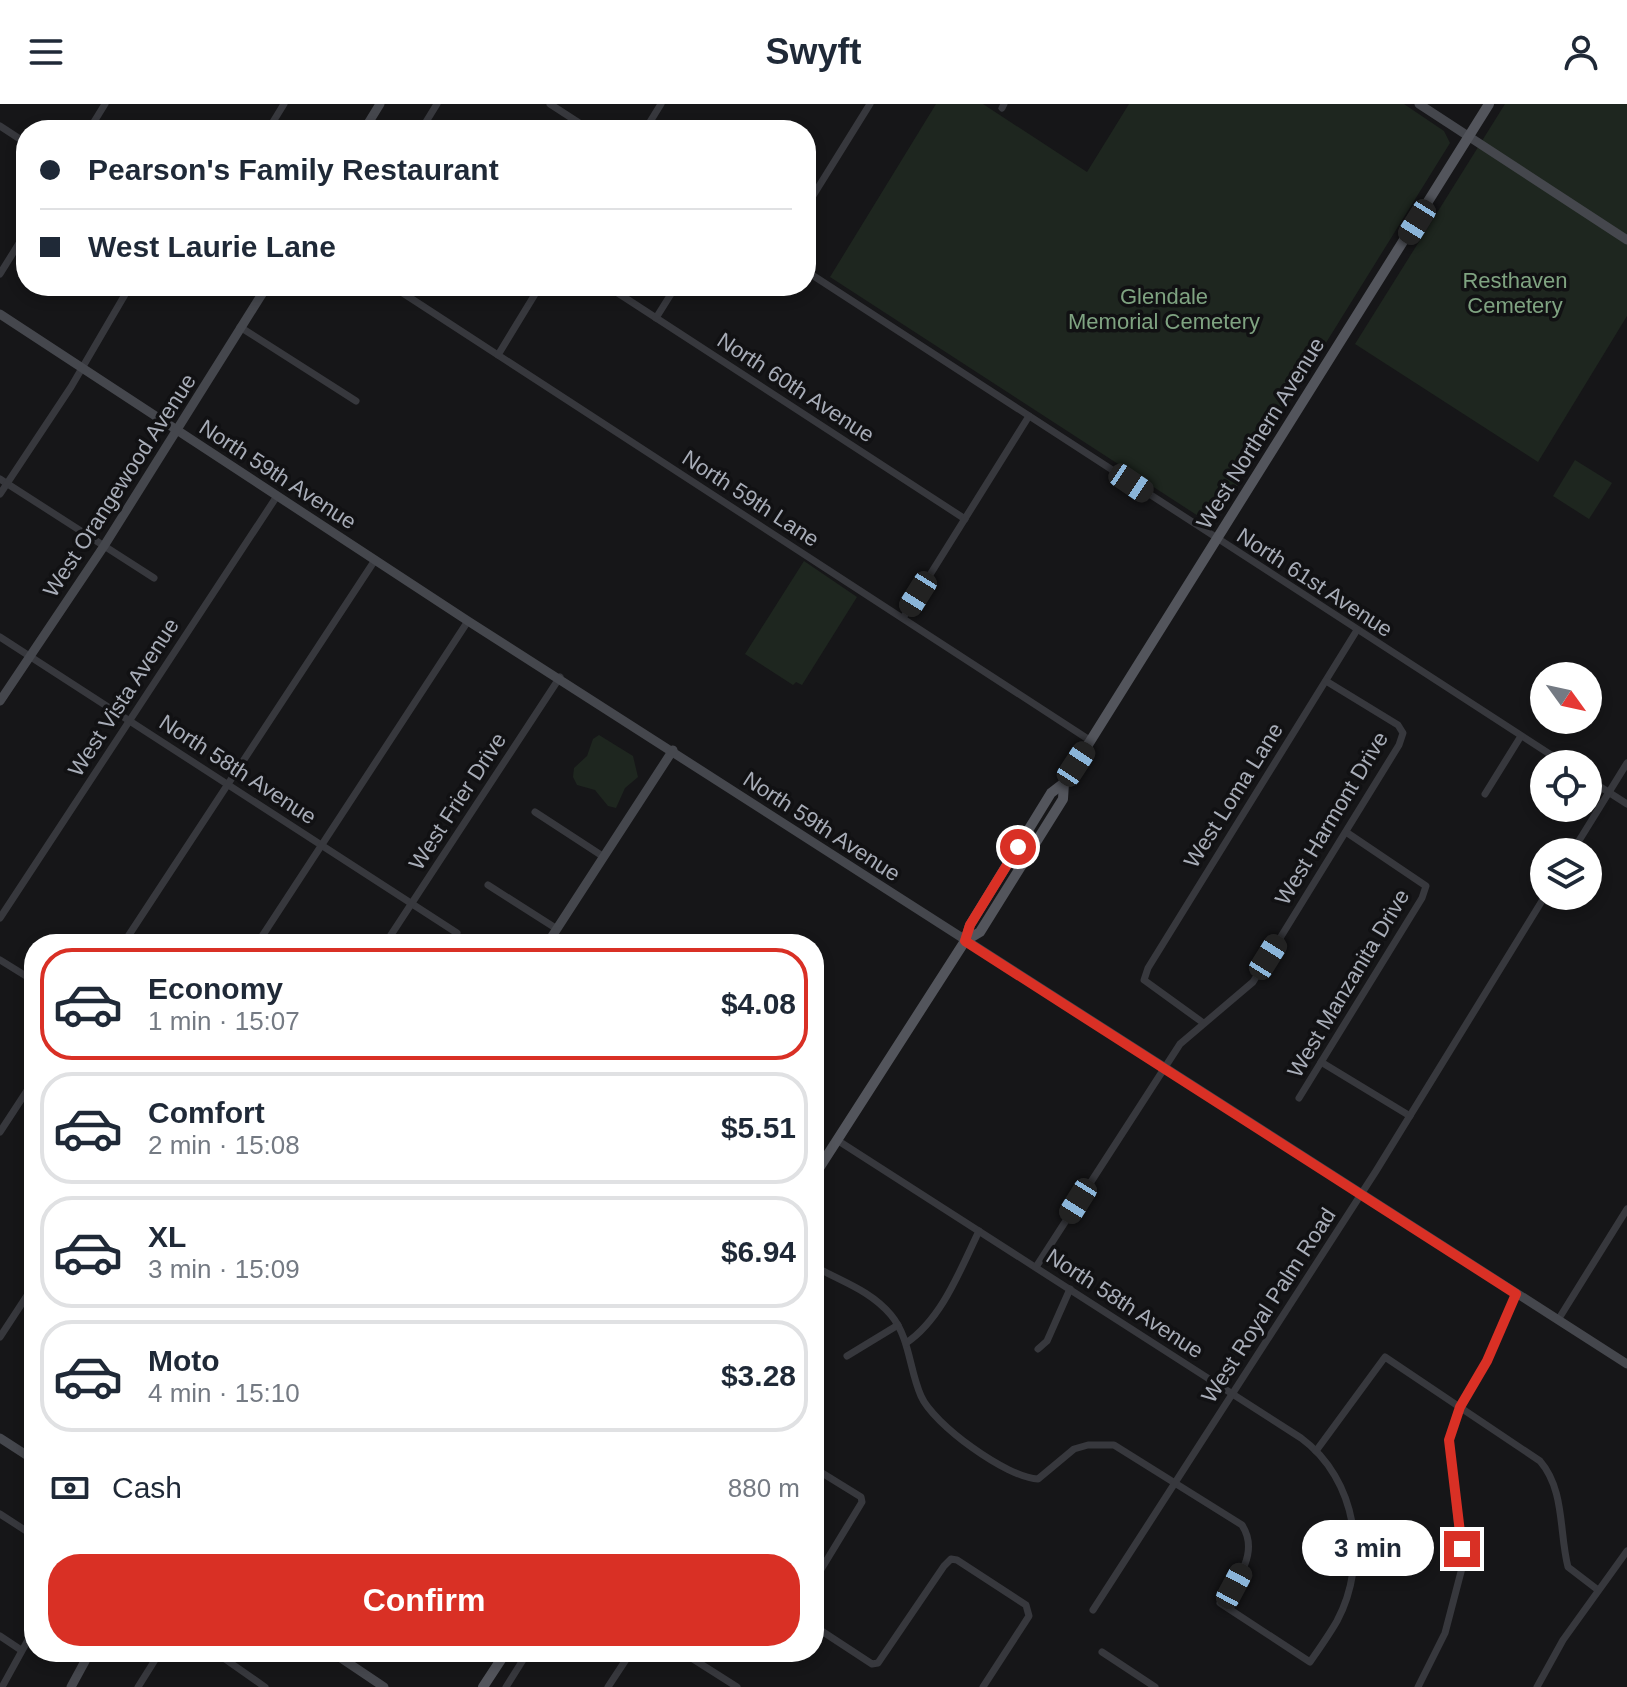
<!DOCTYPE html>
<meta charset="utf-8">
<style>
:root{--surface:#fff;--page:#f6f6f7;--text:#1f2937;--muted:#747a83;--line:#e0e1e3;--accent:#d93025}
body{margin:0;font-family:Helvetica,sans-serif;background:var(--page);color:var(--text);height:100vh;display:flex;flex-direction:column;font-size:30px;white-space:nowrap}
*{box-sizing:border-box;margin:0}
p{font-size:26px;color:var(--muted)}
.icon{flex:none;width:44px;height:44px;fill:none;stroke:currentColor;stroke-width:2;stroke-linecap:round;stroke-linejoin:round}
.map{position:relative;flex:1;overflow:hidden}
.drawer{position:absolute;left:24px;top:830px;width:800px;height:728px;display:flex;flex-direction:column;background:var(--surface);border-radius:32px;box-shadow:0 4px 12px #0003}
.drawer>*{flex:none}
.guide{position:absolute;left:16px;top:16px;width:800px;height:176px;border-radius:32px;box-shadow:0 4px 12px #0003;display:grid;align-content:center;height:176px;padding:0 24px;background:var(--surface)}
.needle{width:52px;rotate:123deg}
.controls{position:absolute;left:1530px;top:558px;display:grid;gap:16px}
.controls a{display:grid;place-items:center;width:72px;height:72px;border-radius:50%;background:var(--surface);box-shadow:0 4px 12px #0003;font-size:40px}
.end{position:absolute;width:36px;height:36px;margin:-18px;border:10px solid #d93025;background:#fff;box-shadow:0 0 0 4px #fff}
.from{border-radius:50%}
.bubble{position:absolute;height:56px;border-radius:28px;background:var(--surface);box-shadow:0 4px 12px #0003;font-size:26px;font-weight:600;line-height:56px;text-align:center}
.car{position:absolute;width:24px;height:48px;margin:-24px -12px;border-radius:10px;box-shadow:0 0 6px 2px #0007;background:linear-gradient(#222 24%,#8ab4d8 0 40%,#222 0 76%,#8ab4d8 0 86%,#222 0)}
.guide b{display:flex;align-items:center;gap:28px;height:76px;font-size:30px}
.guide b+b{border-top:2px solid var(--line)}
.guide i{width:20px;height:20px;background:var(--text)}
ul{padding:14px 0 0;list-style:none}
li{display:flex;align-items:center;gap:24px;height:112px;margin:0 16px 12px;padding:0 8px;border:4px solid var(--line);border-radius:32px}
li div{flex:1}
li b{display:block;font-size:30px}
li em{font-style:normal;font-weight:600}
li.selected{border-color:var(--accent)}
li>.icon{width:72px;height:72px;stroke-width:1.5}
.pay{display:flex;align-items:center;gap:20px;height:88px;padding:0 24px;font-size:30px}
.pay p{margin-inline-start:auto}
.action{display:flex;gap:16px;margin-top:auto;padding:16px 24px}
.action a{flex:1;height:92px;border-radius:32px;background:var(--accent);color:#fff;font-size:32px;font-weight:600;line-height:92px;text-align:center}
header{display:flex;justify-content:space-between;align-items:center;height:104px;padding:0 24px;background:var(--surface);font-size:36px;font-weight:600}
.map>svg:first-child{display:block}
.green{fill:#1e261f}
.lines{fill:none;stroke-linecap:round;stroke-linejoin:round}
.street{stroke:#37383d;stroke-width:7}
.secondary{stroke:#45474d;stroke-width:9}
.primary{stroke:#53555c;stroke-width:10}
.route{stroke:#d93025;stroke-width:10}
.labels{text-anchor:middle;stroke-width:7;stroke-linejoin:round;paint-order:stroke}
.park-label{font-size:22px;fill:#7fa381;stroke:#111113}
.street-label{font-size:22px;fill:#a8adb8;stroke:#111113}
</style>
<header><svg class="icon" aria-label="menu" viewBox="0 0 24 24"><path d="M4 6h16M4 12h16M4 18h16"/></svg>Swyft<svg class="icon" aria-label="person" viewBox="0 0 24 24"><circle cx="12" cy="8" r="4"/><path d="M4 21q1-7 8-7t8 7"/></svg></header>
<div class="map">
<svg width="1627" height="1583" viewBox="0 0 1627 1583">
<rect width="100%" height="100%" fill="#161618"/>
<g class="green">
<polygon points="936,0 983,0 1087,68 1129,0 1404,0 1444,27 1450,39 1216,416 1209,419 830,173"/>
<polygon points="1505,0 1627,0 1627,212 1538,358 1355,240"/>
<polygon points="1575,356 1612,379 1589,415 1553,392"/>
<polygon points="804,457 857,493 802,581 796,578 793,581 745,550"/>
<polygon points="599,631 633,652 638,673 625,684 616,704 608,702 595,686 577,681 573,673 574,664 587,652 593,635"/>
</g>
<g class="lines">
<g class="street">
<polyline points="550,0 590,26"/>
<polyline points="1002,4 1004,0"/>
<polyline points="0,22 26,39"/>
<polyline points="89,26 105,0"/>
<polyline points="268,26 284,0"/>
<polyline points="421,26 437,0"/>
<polyline points="645,26 661,0"/>
<polyline points="806,103 870,0"/>
<polyline points="806,167 1565,660"/>
<polyline points="0,170 26,128"/>
<polyline points="392,182 1091,637"/>
<polyline points="607,182 965,415"/>
<polyline points="656,214 676,182"/>
<polyline points="240,223 356,297"/>
<polyline points="498,251 540,182"/>
<polyline points="0,375 154,474"/>
<polyline points="0,390 71,283 130,182"/>
<polyline points="903,514 1029,312"/>
<polyline points="0,533 457,829"/>
<polyline points="1588,675 1627,700"/>
<polyline points="1485,690 1521,632"/>
<polyline points="535,708 604,753"/>
<polyline points="1572,748 1627,659"/>
<polyline points="488,781 557,825"/>
<polyline points="0,814 277,392"/>
<polyline points="123,840 375,456"/>
<polyline points="257,840 468,517"/>
<polyline points="385,840 560,573"/>
<polyline points="0,856 34,877"/>
<polyline points="1202,918 1144,876 1148,864 1357,526"/>
<polyline points="1321,958 1410,1012"/>
<polyline points="1299,994 1422,794 1426,782 1346,728"/>
<polyline points="0,1028 34,976"/>
<path d="M 814,1162 C 842,1178 870,1186 891,1211 C 910,1234 909,1265 921,1292 C 933,1320 1007,1374 1038,1375 L 1074,1345 L 1088,1341 L 1114,1341 L 1242,1421 C 1260,1449 1237,1477 1220,1499 L 1310,1558 C 1319,1545 1329,1531 1337,1517 C 1369,1457 1357,1375 1301,1334 L 837,1036"/>
<polyline points="1036,1163 1180,940 1253,878 1399,641 1403,629 1398,621 1326,577"/>
<polyline points="1558,1216 1627,1105"/>
<polyline points="0,1233 34,1181"/>
<path d="M 906,1239 C 942,1215 961,1164 979,1127"/>
<polyline points="1038,1245 1047,1237 1070,1185"/>
<polyline points="847,1252 898,1221"/>
<path d="M 1316,1347 L 1385,1253 L 1540,1357 C 1565,1386 1559,1428 1568,1463 L 1598,1486"/>
<polyline points="814,1364 861,1393 862,1398 814,1477"/>
<polyline points="0,1410 34,1432"/>
<polyline points="1093,1506 1376,1067 1545,792"/>
<polyline points="814,1522 872,1560 878,1559 944,1462 951,1455 957,1456 1026,1501 1029,1512 983,1583"/>
<polyline points="0,1532 21,1546"/>
<polyline points="215,1548 265,1583"/>
<polyline points="682,1548 737,1583"/>
<polyline points="1102,1548 1155,1583"/>
<polyline points="2,1583 34,1525"/>
<polyline points="138,1583 160,1548"/>
<polyline points="506,1583 528,1548"/>
<polyline points="608,1583 631,1548"/>
<polyline points="1418,1583 1445,1529 1462,1464 1449,1336 1460,1303 1487,1257 1516,1190"/>
<polyline points="1537,1583 1563,1536 1627,1447"/>
</g>
<g class="secondary">
<polyline points="1419,0 1627,136"/>
<polyline points="364,26 380,0"/>
<polyline points="0,210 468,517 1627,1260"/>
<polyline points="0,597 104,442 267,182"/>
<polyline points="547,840 673,646"/>
<polyline points="0,1334 34,1356"/>
<polyline points="332,1548 384,1583"/>
<polyline points="71,1583 90,1548"/>
</g>
<g class="primary">
<polyline points="965,837 980,828 1063,695 1064,679"/>
<polyline points="814,1072 965,837 970,821 1051,689 1064,679 1489,0"/>
<polyline points="483,1583 506,1548"/>
</g>
</g>
<g class="lines">
<polyline class="route" points="1018,743 970,821 965,837 1516,1190 1487,1257 1460,1303 1449,1336 1462,1445"/>
</g>
<g class="labels">
<g class="park-label">
<text x="1515" y="184">Resthaven<tspan x="1515" dy="25">Cemetery</tspan></text>
<text x="1164" y="200">Glendale<tspan x="1164" dy="25">Memorial Cemetery</tspan></text>
</g>
<g class="street-label">
<text transform="translate(796 283) rotate(33)" y="8">North 60th Avenue</text>
<text transform="translate(1260 329) rotate(-58)" y="8">West Northern Avenue</text>
<text transform="translate(278 370) rotate(33)" y="8">North 59th Avenue</text>
<text transform="translate(119 381) rotate(-57)" y="8">West Orangewood Avenue</text>
<text transform="translate(751 394) rotate(33)" y="8">North 59th Lane</text>
<text transform="translate(1315 478) rotate(33)" y="8">North 61st Avenue</text>
<text transform="translate(123 593) rotate(-57)" y="8">West Vista Avenue</text>
<text transform="translate(238 665) rotate(33)" y="8">North 58th Avenue</text>
<text transform="translate(1233 691) rotate(-58)" y="8">West Loma Lane</text>
<text transform="translate(457 697) rotate(-57)" y="8">West Frier Drive</text>
<text transform="translate(1331 714) rotate(-59)" y="8">West Harmont Drive</text>
<text transform="translate(822 722) rotate(33)" y="8">North 59th Avenue</text>
<text transform="translate(1348 879) rotate(-59)" y="8">West Manzanita Drive</text>
<text transform="translate(1125 1199) rotate(33)" y="8">North 58th Avenue</text>
<text transform="translate(1268 1201) rotate(-57)" y="8">West Royal Palm Road</text>
</g>
</g>
</svg>
<div class="controls">
<a><svg class="needle" viewBox="-14 -14 28 28"><path d="M0-13l5 13h-10z" fill="#e53935"/><path d="M0 13l5-13h-10z" fill="#747a83"/></svg></a>
<a><svg class="icon" aria-label="locate" viewBox="0 0 24 24"><circle cx="12" cy="12" r="6"/><path d="M12 2v4M12 18v4M2 12h4M18 12h4"/></svg></a>
<a><svg class="icon" aria-label="layers" viewBox="0 0 24 24"><path d="M12 4l9 5-9 5-9-5zM3 14l9 5 9-5"/></svg></a>
</div>
<i class="end from" style="left:1018px;top:743px"></i>
<i class="end" style="left:1462px;top:1445px"></i>
<div class="bubble" style="left:1302px;top:1416px;width:132px">3 min</div>
<i class="car" style="left:1417px;top:118px;rotate:212deg"></i>
<i class="car" style="left:1131px;top:379px;rotate:124deg"></i>
<i class="car" style="left:918px;top:490px;rotate:212deg"></i>
<i class="car" style="left:1076px;top:660px;rotate:33deg"></i>
<i class="car" style="left:1268px;top:853px;rotate:32deg"></i>
<i class="car" style="left:1078px;top:1097px;rotate:212deg"></i>
<i class="car" style="left:1234px;top:1482px;rotate:28deg"></i>
<div class="guide">
<b><i class="from"></i>Pearson's Family Restaurant</b>
<b><i></i>West Laurie Lane</b>
</div>
<section class="drawer">
<ul>
<li class="selected"><svg class="icon" aria-label="car" viewBox="0 0 24 24"><path d="M5 17H2v-5l4-1 3-4h7l3 4 3 1v5h-3M9 17h6M6 11h13"/><circle cx="7" cy="17" r="2"/><circle cx="17" cy="17" r="2"/></svg><div><b>Economy</b><p>1 min · 15:07</p></div><em>$4.08</em></li>
<li><svg class="icon" aria-label="car" viewBox="0 0 24 24"><path d="M5 17H2v-5l4-1 3-4h7l3 4 3 1v5h-3M9 17h6M6 11h13"/><circle cx="7" cy="17" r="2"/><circle cx="17" cy="17" r="2"/></svg><div><b>Comfort</b><p>2 min · 15:08</p></div><em>$5.51</em></li>
<li><svg class="icon" aria-label="car" viewBox="0 0 24 24"><path d="M5 17H2v-5l4-1 3-4h7l3 4 3 1v5h-3M9 17h6M6 11h13"/><circle cx="7" cy="17" r="2"/><circle cx="17" cy="17" r="2"/></svg><div><b>XL</b><p>3 min · 15:09</p></div><em>$6.94</em></li>
<li><svg class="icon" aria-label="car" viewBox="0 0 24 24"><path d="M5 17H2v-5l4-1 3-4h7l3 4 3 1v5h-3M9 17h6M6 11h13"/><circle cx="7" cy="17" r="2"/><circle cx="17" cy="17" r="2"/></svg><div><b>Moto</b><p>4 min · 15:10</p></div><em>$3.28</em></li>
</ul>
<div class="pay"><svg class="icon" aria-label="cash" viewBox="0 0 24 24"><path d="M3 7h18v10H3z"/><circle cx="12" cy="12" r="2"/></svg>Cash<p>880 m</p></div>
<div class="action"><a>Confirm</a></div>
</section>
</div>
